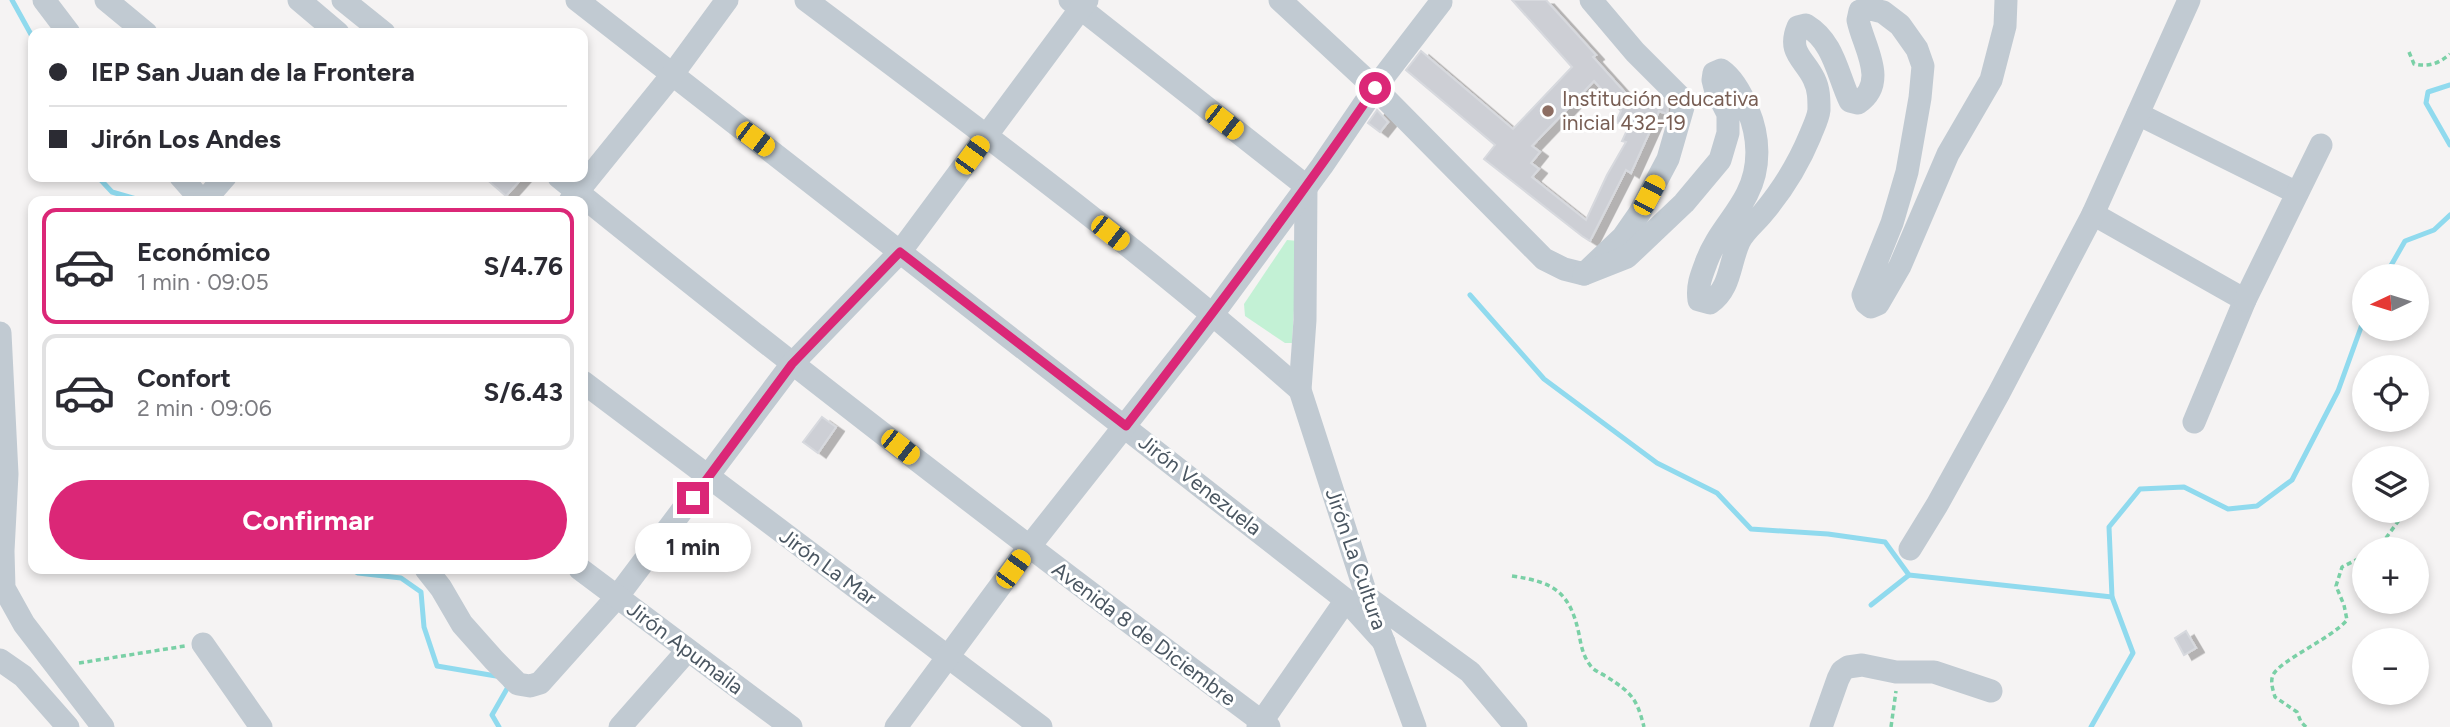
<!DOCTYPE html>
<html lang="es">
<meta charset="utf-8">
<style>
:root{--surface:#fff;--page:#f2f2f3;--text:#2b2b33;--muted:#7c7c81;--line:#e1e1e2;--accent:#db2777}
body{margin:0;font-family:Figtree,sans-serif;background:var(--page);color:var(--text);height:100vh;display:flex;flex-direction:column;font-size:26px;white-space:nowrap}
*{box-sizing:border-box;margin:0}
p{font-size:23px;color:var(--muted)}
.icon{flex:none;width:38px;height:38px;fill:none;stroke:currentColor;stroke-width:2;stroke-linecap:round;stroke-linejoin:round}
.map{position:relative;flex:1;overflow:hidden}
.sheet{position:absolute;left:28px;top:196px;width:560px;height:378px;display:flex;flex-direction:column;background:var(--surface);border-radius:14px;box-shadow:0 4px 10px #0003}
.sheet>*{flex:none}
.guide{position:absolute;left:28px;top:28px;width:560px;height:154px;border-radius:14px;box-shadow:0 4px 10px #0003;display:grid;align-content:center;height:154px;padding:0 21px;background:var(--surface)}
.needle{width:46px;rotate:266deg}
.tools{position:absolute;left:2352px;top:264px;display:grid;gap:14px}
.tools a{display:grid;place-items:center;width:77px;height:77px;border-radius:50%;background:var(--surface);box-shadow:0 4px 10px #0003;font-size:35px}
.end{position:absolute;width:32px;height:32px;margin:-16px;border:9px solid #db2777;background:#fff;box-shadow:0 0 0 4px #fff}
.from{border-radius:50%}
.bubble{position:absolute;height:49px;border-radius:24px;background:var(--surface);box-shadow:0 4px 10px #0003;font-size:23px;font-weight:700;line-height:49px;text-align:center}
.car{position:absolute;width:21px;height:42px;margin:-21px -10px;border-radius:9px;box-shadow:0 0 5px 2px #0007;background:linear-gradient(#f5c518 24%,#345 0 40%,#f5c518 0 76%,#345 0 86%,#f5c518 0)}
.guide b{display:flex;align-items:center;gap:24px;height:66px;font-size:26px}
.guide b+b{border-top:2px solid var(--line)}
.guide i{width:18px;height:18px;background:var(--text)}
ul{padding:12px 0 0;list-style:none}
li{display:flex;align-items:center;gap:21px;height:116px;margin:0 14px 10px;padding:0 7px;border:4px solid var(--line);border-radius:14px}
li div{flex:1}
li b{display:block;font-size:26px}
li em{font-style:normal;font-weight:700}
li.selected{border-color:var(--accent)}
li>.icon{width:63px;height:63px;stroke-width:1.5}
.primary-button{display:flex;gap:14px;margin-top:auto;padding:14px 21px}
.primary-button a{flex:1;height:80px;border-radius:42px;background:var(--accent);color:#fff;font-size:28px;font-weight:700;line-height:80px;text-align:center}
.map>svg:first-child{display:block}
.green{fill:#c3f1d5}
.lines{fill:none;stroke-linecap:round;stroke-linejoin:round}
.stream{stroke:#90daee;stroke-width:5}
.building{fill:#cdcfd5;stroke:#d7d9de;stroke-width:2;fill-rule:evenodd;filter:url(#shadow)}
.path{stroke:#7ad0a6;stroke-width:3.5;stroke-dasharray:5 3.5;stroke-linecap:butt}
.minor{stroke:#c1cad2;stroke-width:23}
.route{stroke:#db2777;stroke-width:9}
.education-dot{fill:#8d6e63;stroke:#fff;stroke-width:2.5}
.labels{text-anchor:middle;stroke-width:6;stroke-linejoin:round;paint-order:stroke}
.education-label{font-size:21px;fill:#785e54;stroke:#fff;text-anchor:start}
.street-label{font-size:21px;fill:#4a5661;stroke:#fff}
</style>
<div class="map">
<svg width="2450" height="727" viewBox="0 0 2450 727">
<defs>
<filter id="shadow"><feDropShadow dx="8" dy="4.5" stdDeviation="0" flood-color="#0004"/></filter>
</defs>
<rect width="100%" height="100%" fill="#f5f3f3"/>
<polygon class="green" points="1287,240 1298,241 1292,343 1285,343 1245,316 1244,304"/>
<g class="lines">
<g class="stream">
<polyline points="12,0 33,38"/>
<polyline points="2450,85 2428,92 2426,103 2450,145"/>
<polyline points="98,177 112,192 143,201"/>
<polyline points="2385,276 2405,241 2434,230 2450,215"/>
<polyline points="1470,295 1544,379 1657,463 1717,493 1751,529 1828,534 1885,542 1909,575 2112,597"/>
<polyline points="351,569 358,573 401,578 421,592 424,627 437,666 496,676"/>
<polyline points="1871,605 1909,575"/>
<polyline points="499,727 492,715 508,687 506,685"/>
<polyline points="2091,727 2133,653 2112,597 2109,527 2140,489 2184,487 2228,509 2257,506 2292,480 2338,391 2364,319"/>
</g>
</g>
<g class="building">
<path d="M 1512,0 L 1546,0 L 1596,55 L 1593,57 L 1638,107 L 1645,92 L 1659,96 L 1668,104 L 1667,114 L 1659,111 L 1631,173 L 1626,170 L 1590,241 L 1582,236 L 1484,159 L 1495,145 L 1406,70 L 1421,51 L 1513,129 L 1572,67 ZM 1594,81 L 1621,111 L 1616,122 L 1628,128 L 1622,141 L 1626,142 L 1607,175 L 1586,220 L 1532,177 L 1539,169 L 1531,163 L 1540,152 L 1532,146 Z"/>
<polygon points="1377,110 1388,122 1380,132 1368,123"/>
<polygon points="484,177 523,177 506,196"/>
<polygon points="822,417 836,427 818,453 803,442"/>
<polygon points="2186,631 2196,648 2184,655 2175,638"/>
</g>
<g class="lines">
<g class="path">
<path d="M 2409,52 L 2414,64 C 2429,67 2438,64 2450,54"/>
<polyline points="2374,550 2383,542 2405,512"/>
<path d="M 1512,576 C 1554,582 1570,592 1579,634 C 1581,645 1583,656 1590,665 C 1594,671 1601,673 1607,677 C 1632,693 1637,699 1644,727"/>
<polyline points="79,663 185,646"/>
<polyline points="1891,727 1896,691"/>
<path d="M 2306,727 L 2301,722 L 2297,712 L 2275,697 C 2273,690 2270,682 2273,675 C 2279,661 2332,638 2347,620 L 2344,605 L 2336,586 L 2342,567 L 2364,556"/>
</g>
<g class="minor">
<polyline points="44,0 69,33"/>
<polyline points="106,0 146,33"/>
<polyline points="299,0 338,33"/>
<polyline points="343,0 384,33"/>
<polyline points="577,0 1346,600 1384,642"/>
<path d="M 806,0 C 974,126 1143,251 1300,390"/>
<polyline points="1070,0 1306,186 1305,320 1300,390 1367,597 1415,727"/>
<polyline points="1280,0 1375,88 1544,259 1564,269 1584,274 1623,237 1639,214 1668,159 1683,107 1680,97 1635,52 1591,0"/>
<polyline points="2138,114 2297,193"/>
<polyline points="181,177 202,201"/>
<path d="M 559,177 C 791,366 1029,548 1269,727"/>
<polyline points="204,201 225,177"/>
<polyline points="570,201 672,75 727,0"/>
<polyline points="2093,214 2245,300 2194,422"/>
<path d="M 1584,274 L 1627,257 L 1684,203 L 1720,160 L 1728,133 L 1728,114 L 1715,88 L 1713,80 L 1714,73 L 1721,70 C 1734,79 1742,95 1748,110 C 1759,136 1761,167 1747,194 C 1735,218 1716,235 1706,263 C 1701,276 1697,286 1699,300 L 1710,303 C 1731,288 1729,264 1739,242 C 1744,231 1756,222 1763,213 C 1783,189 1798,165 1810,136 C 1813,128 1818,119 1819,110 C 1819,99 1819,89 1814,79 C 1805,59 1787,53 1798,27 L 1806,25 C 1834,42 1837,73 1850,101 L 1858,103 C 1889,82 1863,46 1858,20 L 1860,11 L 1871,9 L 1883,12 L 1900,25 L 1917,49 L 1923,66 L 1920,98 L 1907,172 L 1892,223 L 1863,295 L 1866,303 L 1871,307 L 1878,304 L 1900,266 L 1948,154 L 1991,80 L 2005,26 L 2006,0"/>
<polyline points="2245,300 2321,145"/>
<polyline points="0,333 7,474 3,551 4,588 24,624 103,727"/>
<polyline points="583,382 1041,727"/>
<polyline points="1910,549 1937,505 1999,393 2093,214 2189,0"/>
<polyline points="426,569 441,588 462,624 494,660 518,684 530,686 540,683 617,597 792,364 900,252 1087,0"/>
<polyline points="580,569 791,727"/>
<polyline points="1367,597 1470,672 1516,727"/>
<polyline points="203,644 261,727"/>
<polyline points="0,660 23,676 68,727"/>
<polyline points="620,727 687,651"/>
<polyline points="896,727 1029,547 1213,314 1322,166 1375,88 1441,2"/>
<polyline points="1258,727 1346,600"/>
<polyline points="1821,727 1838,679 1842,671 1848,667 1862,665 1896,672 1934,672 1991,691"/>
</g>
</g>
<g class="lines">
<path class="route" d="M 693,498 L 792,364 L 900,252 L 1126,426 C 1212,315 1296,204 1375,88"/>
</g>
<circle class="education-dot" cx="1548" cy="111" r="7"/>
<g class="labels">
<g class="education-label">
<text x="1562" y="106">Institución educativa<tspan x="1562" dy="24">inicial 432-19</tspan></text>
</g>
<g class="street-label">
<text transform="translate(1200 485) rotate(38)" y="7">Jirón Venezuela</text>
<text transform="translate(1356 559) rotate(71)" y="7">Jirón La Cultura</text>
<text transform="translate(828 567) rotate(36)" y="7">Jirón La Mar</text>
<text transform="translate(1144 634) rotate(37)" y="7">Avenida 8 de Diciembre</text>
<text transform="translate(685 648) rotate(37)" y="7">Jirón Apumaila</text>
</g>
</g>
</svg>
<div class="tools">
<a><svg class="needle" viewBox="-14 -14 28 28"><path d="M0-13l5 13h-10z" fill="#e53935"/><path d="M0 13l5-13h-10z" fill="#7c7c81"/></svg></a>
<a><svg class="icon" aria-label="locate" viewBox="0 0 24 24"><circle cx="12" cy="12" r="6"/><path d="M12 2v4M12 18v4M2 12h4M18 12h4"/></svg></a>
<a><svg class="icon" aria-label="layers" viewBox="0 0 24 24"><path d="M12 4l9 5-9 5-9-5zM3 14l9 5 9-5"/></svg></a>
<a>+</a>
<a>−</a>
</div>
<i class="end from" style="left:1375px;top:88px"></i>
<i class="end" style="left:693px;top:498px"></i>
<div class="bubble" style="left:635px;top:523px;width:116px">1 min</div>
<i class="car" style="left:1224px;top:122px;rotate:128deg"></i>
<i class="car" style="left:755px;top:139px;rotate:127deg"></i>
<i class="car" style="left:972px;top:155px;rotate:36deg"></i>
<i class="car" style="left:1649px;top:195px;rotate:28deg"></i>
<i class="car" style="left:1110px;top:233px;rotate:128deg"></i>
<i class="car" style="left:900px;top:447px;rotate:128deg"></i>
<i class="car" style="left:1013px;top:569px;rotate:36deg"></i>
<div class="guide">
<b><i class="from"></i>IEP San Juan de la Frontera</b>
<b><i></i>Jirón Los Andes</b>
</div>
<section class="sheet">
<ul>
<li class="selected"><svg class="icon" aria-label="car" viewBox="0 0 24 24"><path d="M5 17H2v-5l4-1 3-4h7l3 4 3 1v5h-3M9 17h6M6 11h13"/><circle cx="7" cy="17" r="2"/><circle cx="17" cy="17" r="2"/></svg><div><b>Económico</b><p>1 min · 09:05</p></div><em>S/4.76</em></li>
<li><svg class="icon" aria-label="car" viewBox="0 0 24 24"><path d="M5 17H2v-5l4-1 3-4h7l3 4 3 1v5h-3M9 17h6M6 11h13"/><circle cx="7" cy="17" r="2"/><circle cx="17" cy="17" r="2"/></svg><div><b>Confort</b><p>2 min · 09:06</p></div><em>S/6.43</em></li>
</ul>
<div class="primary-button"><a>Confirmar</a></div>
</section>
</div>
